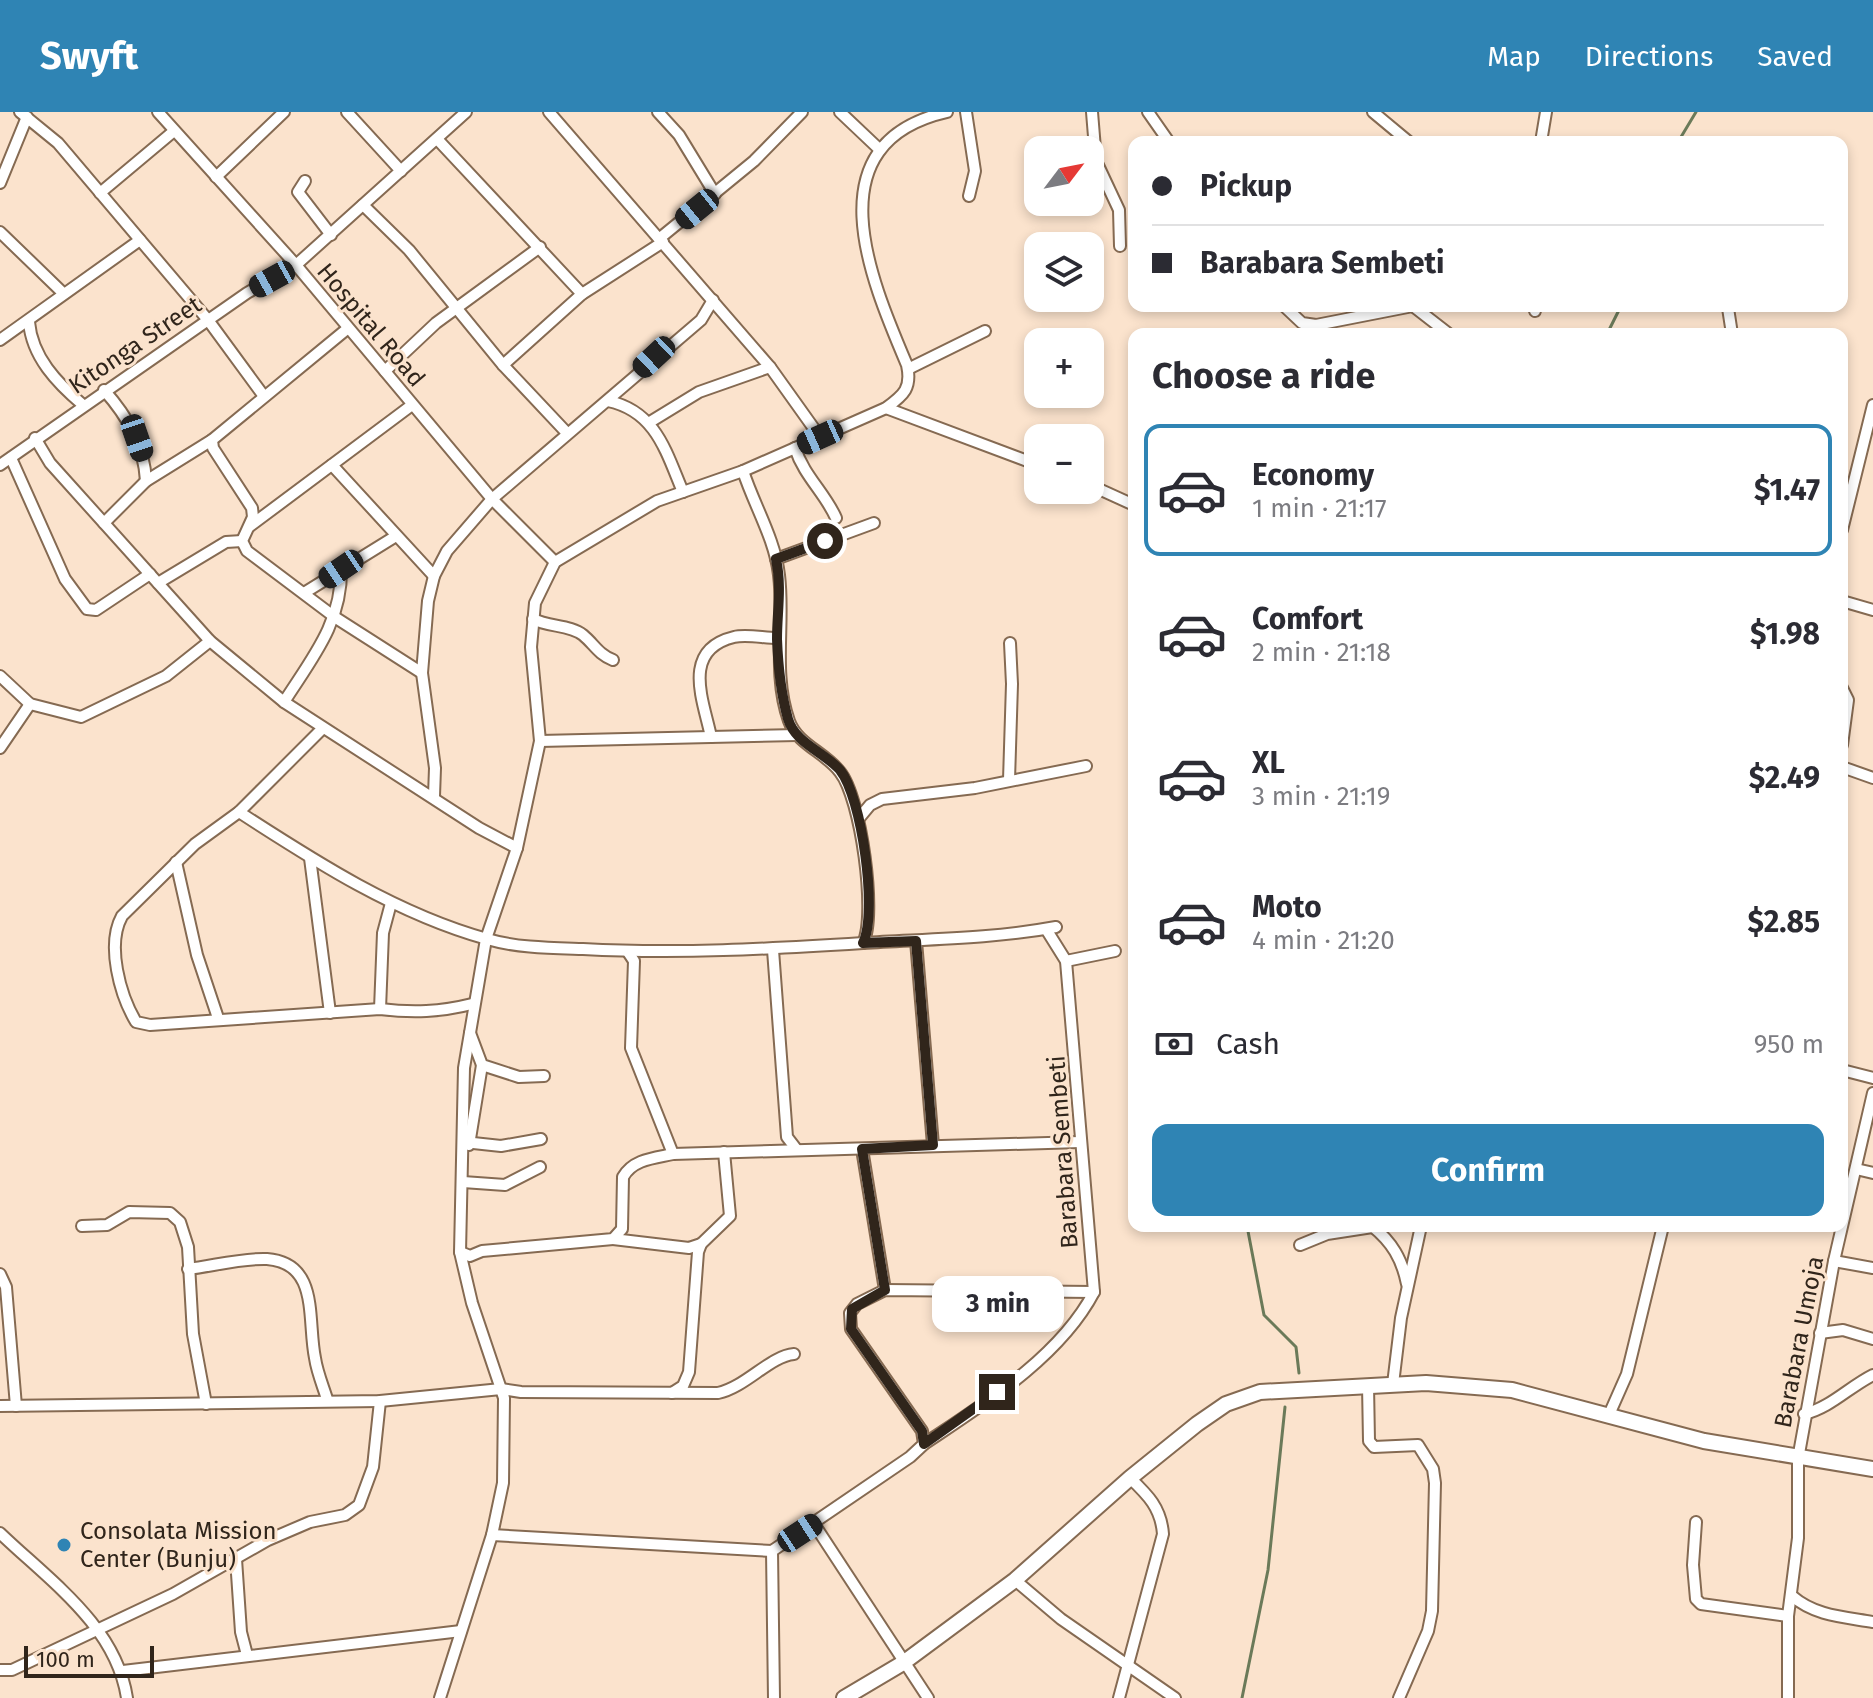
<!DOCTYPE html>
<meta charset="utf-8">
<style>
:root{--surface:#fff;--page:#f7f7f7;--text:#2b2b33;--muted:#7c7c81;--line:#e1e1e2;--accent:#2f84b4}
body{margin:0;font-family:"Fira Sans",sans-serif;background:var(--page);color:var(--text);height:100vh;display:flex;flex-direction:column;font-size:30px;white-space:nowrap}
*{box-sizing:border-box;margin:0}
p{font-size:26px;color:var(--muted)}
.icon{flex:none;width:44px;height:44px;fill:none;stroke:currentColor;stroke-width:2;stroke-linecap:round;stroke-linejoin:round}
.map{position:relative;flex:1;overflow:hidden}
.side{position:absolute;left:1128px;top:216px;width:720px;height:904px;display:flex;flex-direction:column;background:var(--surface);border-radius:16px;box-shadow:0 4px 12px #0003}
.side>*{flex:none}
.guide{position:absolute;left:1128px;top:24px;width:720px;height:176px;border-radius:16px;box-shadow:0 4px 12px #0003;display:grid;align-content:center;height:176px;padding:0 24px;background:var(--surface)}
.needle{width:52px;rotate:58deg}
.fabs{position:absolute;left:1024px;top:24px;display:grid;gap:16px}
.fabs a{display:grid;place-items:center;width:80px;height:80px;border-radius:16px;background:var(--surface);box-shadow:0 4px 12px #0003;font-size:40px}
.scale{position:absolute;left:24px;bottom:20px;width:130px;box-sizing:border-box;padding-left:8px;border:4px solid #30251b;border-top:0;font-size:22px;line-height:28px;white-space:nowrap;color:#30251b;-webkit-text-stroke:6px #fbe3cd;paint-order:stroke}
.end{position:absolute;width:36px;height:36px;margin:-18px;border:10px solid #30251b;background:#fff;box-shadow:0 0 0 4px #fff}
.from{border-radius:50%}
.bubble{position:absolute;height:56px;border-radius:16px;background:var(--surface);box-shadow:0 4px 12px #0003;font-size:26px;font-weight:700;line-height:56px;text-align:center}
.car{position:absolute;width:24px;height:48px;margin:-24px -12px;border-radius:10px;box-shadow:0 0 6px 2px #0007;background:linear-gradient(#222 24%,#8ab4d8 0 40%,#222 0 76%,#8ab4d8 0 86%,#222 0)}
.guide b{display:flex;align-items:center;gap:28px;height:76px;font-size:30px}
.guide b+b{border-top:2px solid var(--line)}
.guide i{width:20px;height:20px;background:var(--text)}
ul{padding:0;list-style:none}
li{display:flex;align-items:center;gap:24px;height:132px;margin:0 16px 12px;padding:0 8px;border:4px solid transparent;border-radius:16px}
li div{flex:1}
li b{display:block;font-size:30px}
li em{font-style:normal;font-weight:700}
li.current{border-color:var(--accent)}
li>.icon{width:72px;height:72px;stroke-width:1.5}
h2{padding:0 24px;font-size:36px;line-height:96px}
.pay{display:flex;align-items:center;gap:20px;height:88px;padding:0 24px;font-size:30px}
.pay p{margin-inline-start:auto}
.primary-button{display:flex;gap:16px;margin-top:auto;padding:16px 24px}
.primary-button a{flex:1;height:92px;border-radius:16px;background:var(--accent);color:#fff;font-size:32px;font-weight:700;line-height:92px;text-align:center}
header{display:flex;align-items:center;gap:48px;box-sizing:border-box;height:112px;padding:0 40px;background:var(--accent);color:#fff}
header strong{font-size:38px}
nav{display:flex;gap:44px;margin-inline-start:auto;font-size:28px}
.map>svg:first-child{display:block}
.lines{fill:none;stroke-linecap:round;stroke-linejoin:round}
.stream{stroke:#6b7a59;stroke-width:3}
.minor-casing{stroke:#856a52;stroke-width:14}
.tertiary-casing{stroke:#856a52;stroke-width:18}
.minor{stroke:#fff;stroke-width:10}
.tertiary{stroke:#fff;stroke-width:14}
.route{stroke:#30251b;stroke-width:10}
.poi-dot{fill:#2f84b4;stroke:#fbe3cd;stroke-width:3}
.labels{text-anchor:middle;stroke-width:6;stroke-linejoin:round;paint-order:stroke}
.street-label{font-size:24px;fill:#30251b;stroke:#fbe3cd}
.poi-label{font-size:24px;fill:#30251b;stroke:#fbe3cd;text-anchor:start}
</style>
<header>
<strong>Swyft</strong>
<nav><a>Map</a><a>Directions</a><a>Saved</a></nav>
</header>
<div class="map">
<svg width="1873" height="1586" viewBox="0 0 1873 1586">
<rect width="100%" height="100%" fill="#fbe3cd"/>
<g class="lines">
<g class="stream">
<polyline points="1678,30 1696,0"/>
<polyline points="1607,222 1621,194"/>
<polyline points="1247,1114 1264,1203 1296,1235 1299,1261"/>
<polyline points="1242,1586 1268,1458 1285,1295"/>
</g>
<g class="minor-casing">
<g id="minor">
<polyline points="20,0 58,31 208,208 263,283"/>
<polyline points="158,0 296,153 492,387 555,450"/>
<polyline points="347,0 401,59"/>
<polyline points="549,0 770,255 820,325"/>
<polyline points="658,0 679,23 715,82"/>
<polyline points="840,0 878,36"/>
<polyline points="966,0 975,59 969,84"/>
<polyline points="1092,0 1096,49 1119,98 1120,134"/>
<polyline points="1148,0 1169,30"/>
<polyline points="1373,0 1409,30"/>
<polyline points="438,28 582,182"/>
<polyline points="1541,30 1546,0"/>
<polyline points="216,65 284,0"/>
<polyline points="305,69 298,80 331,123"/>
<polyline points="0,71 27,5"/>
<polyline points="100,81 174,19"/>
<polyline points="363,93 409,138 503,253 567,321"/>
<polyline points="0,120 63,181"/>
<polyline points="660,126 754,49 802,0"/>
<polyline points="1284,194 1302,211 1316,213 1413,194"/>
<polyline points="1413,194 1449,222"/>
<polyline points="1534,194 1535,199"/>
<polyline points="1728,196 1732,222"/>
<path d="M 29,210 C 32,245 57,271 83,293"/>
<polyline points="347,217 212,328 213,336 252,396 253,405 242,429 247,439 336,506 422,561"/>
<polyline points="0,228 140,128"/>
<polyline points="503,253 582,182 663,130"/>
<polyline points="908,257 985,219"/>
<polyline points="385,259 436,211 540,135"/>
<path d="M 104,278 C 128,305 144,333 146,369"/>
<path d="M 608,289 C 656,299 666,340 683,380"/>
<polyline points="886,296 1038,353"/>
<polyline points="650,310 699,280 770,255"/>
<polyline points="35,326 50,351 210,529 284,590 479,716 517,736"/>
<path d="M 795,336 C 804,364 825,381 836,406"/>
<polyline points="11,346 65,467 87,497 96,498 150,462"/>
<polyline points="0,353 247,181 296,153 466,0"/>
<polyline points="332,353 434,464"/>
<path d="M 743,359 C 754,393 775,427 779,463 C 785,511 772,561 789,609 C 797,632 826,641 840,660 C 861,686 877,803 863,831"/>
<polyline points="1090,373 1134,393"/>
<polyline points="104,411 146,369 212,328"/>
<polyline points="250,414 412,293"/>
<polyline points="1842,418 1873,293"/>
<polyline points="776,447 874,411"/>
<polyline points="158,471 226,430 242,429"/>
<polyline points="304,481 396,424"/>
<polyline points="1842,489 1873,498"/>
<path d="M 533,507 C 548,515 571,513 583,523 C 594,532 598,542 613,548"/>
<polyline points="0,564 30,592 81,605 166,564 210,529"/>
<polyline points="1842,576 1848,588 1842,633"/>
<path d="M 284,590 C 312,546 342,511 341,457"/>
<path d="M 323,616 L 239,700 L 195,732 L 122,804 C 106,833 120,883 136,910 L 150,913 L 380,897 C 413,901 440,900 472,892"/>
<path d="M 711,625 C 704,590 680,538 734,525 C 746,522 764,526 777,526"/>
<polyline points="540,629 797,623"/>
<polyline points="0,636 30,592"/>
<polyline points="1842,655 1873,666"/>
<polyline points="1009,668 1012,572 1010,531"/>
<polyline points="434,684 435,656 422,561 428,489 434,464 447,439 492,387 701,208 713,188"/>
<path d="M 239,700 C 316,750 397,802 487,827 C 518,836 551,836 583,837 C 677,842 769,837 863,831 C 928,827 991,827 1056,815"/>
<polyline points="860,705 870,693 882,687 975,676 1086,654"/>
<polyline points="310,746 330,901"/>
<polyline points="176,750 197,843 218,906"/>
<polyline points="916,829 933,1033"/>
<polyline points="773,838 787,1025 797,1038"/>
<polyline points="628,840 634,849 631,936 673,1042"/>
<polyline points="1066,849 1115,839"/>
<polyline points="380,897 383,821 391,791"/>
<polyline points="470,921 482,953 519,965 544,964"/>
<polyline points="1842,958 1873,966"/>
<polyline points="464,1030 501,1034 541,1027"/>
<polyline points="469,1033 482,953"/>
<polyline points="862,1037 885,1178"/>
<polyline points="1856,1057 1873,1061"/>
<polyline points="463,1070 505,1073 540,1055"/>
<polyline points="82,1114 107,1113 129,1100 170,1101 180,1110 188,1135 193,1222 206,1292"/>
<path d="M 1372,1114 C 1392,1130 1402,1147 1407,1172"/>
<polyline points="613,1127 689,1136 701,1132"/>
<polyline points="1300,1133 1327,1122 1379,1114"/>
<path d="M 460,1140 L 470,1144 L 482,1139 L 613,1127 L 622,1117 L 623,1065 C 633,1047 655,1046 673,1042 L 1080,1030"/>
<polyline points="1834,1149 1873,1156"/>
<path d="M 188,1157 C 213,1154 242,1146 267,1147 C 320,1151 307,1208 315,1246 C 317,1260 323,1274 327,1287"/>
<polyline points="0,1162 6,1175 16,1294"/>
<polyline points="1820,1221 1843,1218 1873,1227"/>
<polyline points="1393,1272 1401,1206 1421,1114"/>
<polyline points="1368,1273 1369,1329 1374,1335 1418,1333 1433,1357 1435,1371 1432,1499 1428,1519 1399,1586"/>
<polyline points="672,1281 683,1274 689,1260 698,1140 701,1132 730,1104 724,1040"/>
<path d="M 0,1294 L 380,1289 L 501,1277 L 521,1280 L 718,1281 C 746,1275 770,1244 794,1242"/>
<path d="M 1804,1302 C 1830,1296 1849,1275 1873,1263"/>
<polyline points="1608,1305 1627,1262 1663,1114"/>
<path d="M 924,1332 C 984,1292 1060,1245 1094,1180 L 1066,849 L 1046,817"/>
<polyline points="1696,1410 1693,1453 1696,1487 1701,1492 1788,1504"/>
<polyline points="814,1412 928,1586"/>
<path d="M 0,1421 C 50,1469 116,1514 127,1586"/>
<polyline points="492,1423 772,1439 910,1345 924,1332 922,1319 851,1217 850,1201 857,1192 885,1178 1094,1180"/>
<polyline points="772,1439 774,1586"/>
<polyline points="236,1447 241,1520 247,1543"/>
<polyline points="1015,1468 1061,1507 1175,1586"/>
<path d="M 1792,1484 C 1815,1504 1844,1505 1873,1510"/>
<polyline points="0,1558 12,1558 173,1482 268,1428 310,1410 345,1403 359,1393 373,1355 380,1289"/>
<polyline points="123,1559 461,1519"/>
<path d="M 440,1586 L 492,1423 L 503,1371 L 504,1286 L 472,1191 L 460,1140 L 464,956 L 486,827 L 517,736 L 540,629 L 531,535 L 535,491 L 555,450 L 657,389 L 743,359 L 886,296 C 904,283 912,276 907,253 C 870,166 812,31 947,0"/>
<path d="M 1119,1586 L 1163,1422 C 1161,1396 1148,1383 1130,1366"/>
<polyline points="1788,1586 1788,1504 1798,1426 1798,1347 1834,1149 1873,981"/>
</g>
</g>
<g class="tertiary-casing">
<polyline id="tertiary" points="844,1586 903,1551 1015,1468 1130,1366 1197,1312 1226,1292 1260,1280 1426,1271 1512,1278 1704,1329 1873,1357"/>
</g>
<use href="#minor" class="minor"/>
<use href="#tertiary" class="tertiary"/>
</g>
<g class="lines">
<path class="route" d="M 825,429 L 776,447 C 782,475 777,500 777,527 C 778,553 781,582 788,607 C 795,631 824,640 840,658 C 862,685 878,801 863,831 L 916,829 L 933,1033 L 862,1037 L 885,1178 L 852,1197 L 851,1217 L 922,1319 L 924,1332 L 997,1280"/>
</g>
<circle class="poi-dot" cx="64" cy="1433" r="8"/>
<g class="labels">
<g class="street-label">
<text transform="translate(371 213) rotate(50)" y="8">Hospital Road</text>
<text transform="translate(135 233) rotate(-34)" y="8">Kitonga Street</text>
<text transform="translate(1063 1040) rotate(-94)" y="8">Barabara Sembeti</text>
<text transform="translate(1799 1230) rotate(-79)" y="8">Barabara Umoja</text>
</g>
<g class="poi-label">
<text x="80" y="1427">Consolata Mission<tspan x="80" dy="28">Center (Bunju)</tspan></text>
</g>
</g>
</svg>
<div class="fabs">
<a><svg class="needle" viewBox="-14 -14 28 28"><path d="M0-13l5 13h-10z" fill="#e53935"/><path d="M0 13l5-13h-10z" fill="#7c7c81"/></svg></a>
<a><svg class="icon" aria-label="layers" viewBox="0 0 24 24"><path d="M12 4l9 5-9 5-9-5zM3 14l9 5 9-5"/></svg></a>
<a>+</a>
<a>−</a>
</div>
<div class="scale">100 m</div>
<i class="end from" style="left:825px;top:429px"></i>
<i class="end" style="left:997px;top:1280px"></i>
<div class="bubble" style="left:932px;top:1164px;width:132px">3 min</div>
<i class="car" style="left:697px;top:97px;rotate:231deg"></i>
<i class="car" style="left:272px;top:167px;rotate:241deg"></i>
<i class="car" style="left:654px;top:245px;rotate:227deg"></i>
<i class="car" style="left:820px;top:325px;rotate:246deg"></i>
<i class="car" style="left:137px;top:326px;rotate:161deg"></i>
<i class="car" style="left:341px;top:457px;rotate:236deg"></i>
<i class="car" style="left:800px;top:1421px;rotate:57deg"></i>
<div class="guide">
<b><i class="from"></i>Pickup</b>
<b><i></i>Barabara Sembeti</b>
</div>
<section class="side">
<h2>Choose a ride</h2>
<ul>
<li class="current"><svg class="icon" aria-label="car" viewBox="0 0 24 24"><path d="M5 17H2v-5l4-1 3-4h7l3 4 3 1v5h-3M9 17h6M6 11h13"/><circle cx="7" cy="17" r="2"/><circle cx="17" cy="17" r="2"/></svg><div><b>Economy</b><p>1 min · 21:17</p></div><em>$1.47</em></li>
<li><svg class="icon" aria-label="car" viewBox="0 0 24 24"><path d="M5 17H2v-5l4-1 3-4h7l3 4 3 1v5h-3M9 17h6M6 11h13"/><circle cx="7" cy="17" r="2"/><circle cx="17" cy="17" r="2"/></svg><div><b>Comfort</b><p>2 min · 21:18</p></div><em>$1.98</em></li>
<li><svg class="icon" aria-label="car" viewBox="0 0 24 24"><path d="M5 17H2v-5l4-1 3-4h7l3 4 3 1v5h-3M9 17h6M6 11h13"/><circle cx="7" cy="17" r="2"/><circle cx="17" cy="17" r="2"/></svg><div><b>XL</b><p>3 min · 21:19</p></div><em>$2.49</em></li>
<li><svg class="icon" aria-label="car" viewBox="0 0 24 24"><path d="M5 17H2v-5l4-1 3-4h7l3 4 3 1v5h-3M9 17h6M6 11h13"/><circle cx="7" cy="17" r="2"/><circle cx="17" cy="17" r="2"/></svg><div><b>Moto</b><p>4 min · 21:20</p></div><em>$2.85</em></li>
</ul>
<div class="pay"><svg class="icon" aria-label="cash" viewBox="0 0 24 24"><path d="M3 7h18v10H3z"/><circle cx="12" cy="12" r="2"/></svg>Cash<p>950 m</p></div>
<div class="primary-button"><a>Confirm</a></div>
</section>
</div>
